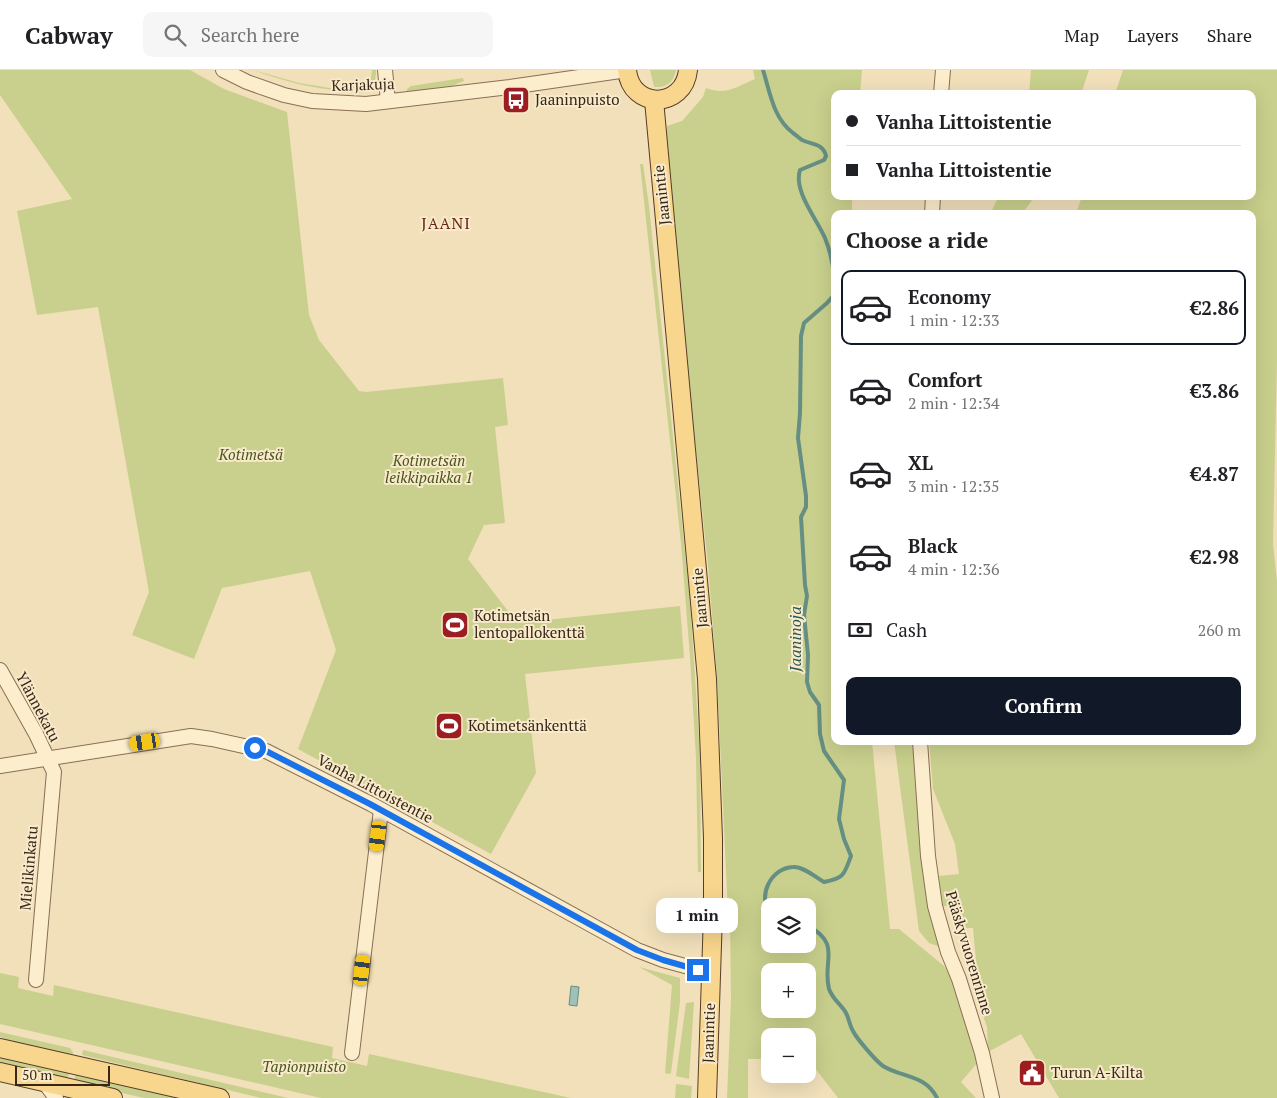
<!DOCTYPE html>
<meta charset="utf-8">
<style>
:root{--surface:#fff;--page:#f6f6f6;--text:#202124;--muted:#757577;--line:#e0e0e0;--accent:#111827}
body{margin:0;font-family:"PT Serif",serif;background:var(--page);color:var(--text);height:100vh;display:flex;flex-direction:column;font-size:19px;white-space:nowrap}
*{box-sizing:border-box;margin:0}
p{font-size:16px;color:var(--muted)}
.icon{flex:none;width:28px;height:28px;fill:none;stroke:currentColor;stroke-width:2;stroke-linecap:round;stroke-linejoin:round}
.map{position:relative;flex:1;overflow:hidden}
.details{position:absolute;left:831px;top:140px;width:425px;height:535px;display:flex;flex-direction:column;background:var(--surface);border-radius:10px;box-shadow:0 5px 20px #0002}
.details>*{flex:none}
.banner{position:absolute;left:831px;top:20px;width:425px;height:110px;border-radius:10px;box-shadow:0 5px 20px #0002;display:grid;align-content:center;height:110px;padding:0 15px;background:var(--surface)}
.controls{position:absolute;left:761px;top:828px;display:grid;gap:10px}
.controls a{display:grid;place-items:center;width:55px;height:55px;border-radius:10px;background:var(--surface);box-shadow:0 5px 20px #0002;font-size:25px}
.scale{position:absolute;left:15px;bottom:12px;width:95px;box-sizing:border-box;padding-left:5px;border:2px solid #372719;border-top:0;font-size:14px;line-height:18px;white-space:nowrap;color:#372719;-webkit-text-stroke:4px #f8eaca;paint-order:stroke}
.end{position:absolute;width:22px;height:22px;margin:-11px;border:6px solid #1a73e8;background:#fff;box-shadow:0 0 0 2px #fff}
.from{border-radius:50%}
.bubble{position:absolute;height:35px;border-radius:10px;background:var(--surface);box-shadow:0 5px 20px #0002;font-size:16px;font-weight:800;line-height:35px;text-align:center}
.car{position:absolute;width:15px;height:30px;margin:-15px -8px;border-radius:6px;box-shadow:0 0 4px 1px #0007;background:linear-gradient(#f5c518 24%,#345 0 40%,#f5c518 0 76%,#345 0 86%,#f5c518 0)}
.banner b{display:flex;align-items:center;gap:18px;height:48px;font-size:19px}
.banner b+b{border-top:1px solid var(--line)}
.banner i{width:12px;height:12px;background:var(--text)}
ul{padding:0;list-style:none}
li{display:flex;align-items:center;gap:15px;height:75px;margin:0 10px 8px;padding:0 5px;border:2px solid transparent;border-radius:10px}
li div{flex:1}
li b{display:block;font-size:19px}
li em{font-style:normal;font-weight:800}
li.selected{border-color:var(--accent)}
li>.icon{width:45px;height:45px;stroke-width:1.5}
h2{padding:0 15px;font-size:22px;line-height:60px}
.pay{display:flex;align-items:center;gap:12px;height:55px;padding:0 15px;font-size:19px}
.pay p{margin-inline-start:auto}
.primary-button{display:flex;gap:10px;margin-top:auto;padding:10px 15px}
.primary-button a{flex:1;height:58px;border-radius:10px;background:var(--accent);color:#fff;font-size:20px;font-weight:800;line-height:58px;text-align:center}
header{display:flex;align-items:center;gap:30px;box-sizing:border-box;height:70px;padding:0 25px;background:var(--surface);border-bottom:1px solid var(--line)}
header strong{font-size:24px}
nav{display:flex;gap:28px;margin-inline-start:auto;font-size:18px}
.search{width:350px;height:45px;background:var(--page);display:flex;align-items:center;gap:12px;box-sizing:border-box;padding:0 18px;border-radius:10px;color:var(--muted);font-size:19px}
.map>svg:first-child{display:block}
.green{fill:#c9d08d;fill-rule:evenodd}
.water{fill:#9fc1b7;stroke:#668f84}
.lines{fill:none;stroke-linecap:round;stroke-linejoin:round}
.stream{stroke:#668f84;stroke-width:4}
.minor-casing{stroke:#896f53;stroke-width:16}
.major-casing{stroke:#563d28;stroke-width:20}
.minor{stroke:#fcedcd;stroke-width:14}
.major{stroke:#f9d68d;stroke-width:18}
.route{stroke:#1a73e8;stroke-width:6}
.labels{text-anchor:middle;stroke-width:4;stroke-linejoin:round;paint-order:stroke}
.street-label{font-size:15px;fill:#372719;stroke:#f8eaca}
.poi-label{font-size:15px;fill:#372719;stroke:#f8eaca;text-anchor:start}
.park-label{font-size:15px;font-style:italic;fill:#48551e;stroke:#f8eaca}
.neighbourhood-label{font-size:16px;letter-spacing:1px;fill:#672515;stroke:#f8eaca}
.water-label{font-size:16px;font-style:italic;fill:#275854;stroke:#f8eaca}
</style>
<header>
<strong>Cabway</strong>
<div class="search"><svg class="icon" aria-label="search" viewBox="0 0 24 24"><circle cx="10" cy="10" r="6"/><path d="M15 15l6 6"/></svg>Search here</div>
<nav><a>Map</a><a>Layers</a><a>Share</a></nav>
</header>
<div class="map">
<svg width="1277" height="1028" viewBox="0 0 1277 1028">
<rect width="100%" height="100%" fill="#f1e0ba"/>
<g class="green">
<polygon points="0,0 190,0 224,19 287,42 309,245 319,270 359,321 366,322 503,308 508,355 495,357 505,453 484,455 468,489 517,553 680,536 684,588 525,604 536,703 491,784 298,679 336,580 310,501 222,518 194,589 132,565 149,522 98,237 37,245 17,141 72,129 0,25"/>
<path d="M 253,0 L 299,13 L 330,18 L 366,13 L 371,8 L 372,0 L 376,0 C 376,8 375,14 370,20 C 362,24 352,22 343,21 C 312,19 283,11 253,0 Z"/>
<path d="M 650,0 L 676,0 L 676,1 C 673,13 666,18 654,17 Z"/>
<path d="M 753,0 L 862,0 L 860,24 L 835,24 L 835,126 L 852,126 L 852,144 L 835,144 L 835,671 L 872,671 L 890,859 L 899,859 L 944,896 L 954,912 L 961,942 L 979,987 L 978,992 L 961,1012 L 976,1028 L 838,1028 L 808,989 L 808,966 L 770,966 L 770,989 L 748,989 L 748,1028 L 727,1028 L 731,930 L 730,851 L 728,843 L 717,608 L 708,495 L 666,98 L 667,56 L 682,51 L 703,27 L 706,18 C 726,26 738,16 755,9 ZM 770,836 L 808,836 L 808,874 L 770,874 ZM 770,901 L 808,901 L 808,939 L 770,939 Z"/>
<polygon points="1031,0 1089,0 1081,24 1029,24"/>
<polygon points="1123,0 1277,0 1277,291 1273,474 1277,511 1277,1028 1059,1028 1021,964 988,982 987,957 968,904 976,891 973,858 964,858 961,836 944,836 942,835 939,806 959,804 955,774 933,719 929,671 1252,671 1252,144 1076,144 1082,126 1252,126 1252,24 1115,24"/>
<polygon points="463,8 464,11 444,19 407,23 407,19 411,16"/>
<polygon points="640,94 643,94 649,136 690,530 700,684 701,802 698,802 696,688 690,587 681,473"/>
<polygon points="999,126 1035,126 1022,144 990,144"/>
<polygon points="894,671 912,671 922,785 940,877 929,873 919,861"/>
<polygon points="639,897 680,908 680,932 671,1003 669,1004 665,1003 672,915"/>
<polygon points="0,903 19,907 18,918 53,926 54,915 333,977 332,988 367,996 369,984 571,1028 321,1028 0,954"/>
<polygon points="694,932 689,1009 676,1006 686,933"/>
<polygon points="0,962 70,978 73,982 72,987 15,973 0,967"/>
<polygon points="83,980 288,1028 261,1028 82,985"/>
<polygon points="0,984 70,1000 67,1010 0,995"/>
<polygon points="76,1002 190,1028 144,1028 74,1012"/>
<polygon points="676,1014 692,1016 691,1028 675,1028"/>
</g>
<polygon class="water" points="571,916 579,917 577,936 569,935"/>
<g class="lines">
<g class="stream">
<path d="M 763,0 C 770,22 773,48 793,63 C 796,65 799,68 802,70 C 812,75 823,73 826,86 L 824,90 L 800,100 C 793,121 817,149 825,168 C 831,183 834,198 835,214"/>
<path d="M 770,843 C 757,826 771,798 793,797 C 803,796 815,807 824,812 C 845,808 844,804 851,786 L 844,769 L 839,749 L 844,710 L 824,681 L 820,664 L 819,635 L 810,622 L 807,612 L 808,585 L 804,545 L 807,526 L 805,515 L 801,447 L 806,437 L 806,426 L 798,368 L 800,343 L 801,266 L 804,253 L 827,233 L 834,225 L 835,216"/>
<path d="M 808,856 C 842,874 822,891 829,919 C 833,930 841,934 846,943 C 849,949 850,956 853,961 C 857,969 876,991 883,996 C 902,1008 925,1004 937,1028"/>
</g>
<g class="minor-casing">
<g id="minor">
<polyline points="223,0 247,12 284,25 312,31 366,34 510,17 627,0"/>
<polyline points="385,0 388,31"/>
<polyline points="941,24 943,0"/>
<polyline points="932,144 933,126"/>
<polyline points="0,600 36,664 54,702 36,910"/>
<polyline points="920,671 928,786 935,836 948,882 959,909 982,983 992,1028"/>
<polyline points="0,696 191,666 212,669 266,681 371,734 637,880 663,890 711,903"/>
<polyline points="352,983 381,740"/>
<polyline points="44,1012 56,1028"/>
</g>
</g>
<g class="major-casing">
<g id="major">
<path d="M 627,0 C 631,40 684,39 688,0"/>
<polyline points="654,30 707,609 713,768 713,844 707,1028"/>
<polyline points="0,978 220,1028"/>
<polyline points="0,1002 113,1028"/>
</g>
</g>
<use href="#minor" class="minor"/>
<use href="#major" class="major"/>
</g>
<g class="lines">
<polyline class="route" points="255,678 266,681 370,734 637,880 663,890 698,900"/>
</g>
<defs>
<g id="bus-square" transform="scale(1.4375)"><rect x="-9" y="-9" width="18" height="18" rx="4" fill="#9d1e21" stroke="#f8eaca"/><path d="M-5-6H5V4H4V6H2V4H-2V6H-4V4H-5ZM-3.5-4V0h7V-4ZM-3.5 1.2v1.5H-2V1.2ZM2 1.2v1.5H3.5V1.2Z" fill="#fff"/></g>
<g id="stadium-square" transform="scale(1.4375)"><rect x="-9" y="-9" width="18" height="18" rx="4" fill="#9d1e21" stroke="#f8eaca"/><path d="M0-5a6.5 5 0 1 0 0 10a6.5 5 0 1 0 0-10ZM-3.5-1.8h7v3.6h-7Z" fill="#fff"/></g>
<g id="civic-square" transform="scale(1.4375)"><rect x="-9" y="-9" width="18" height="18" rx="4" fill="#9d1e21" stroke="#f8eaca"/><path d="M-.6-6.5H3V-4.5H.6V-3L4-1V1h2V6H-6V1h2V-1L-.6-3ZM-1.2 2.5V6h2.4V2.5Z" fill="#fff"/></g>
</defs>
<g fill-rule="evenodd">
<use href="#bus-square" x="516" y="30"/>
<use href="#stadium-square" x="455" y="555"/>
<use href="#stadium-square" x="449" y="656"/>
<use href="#civic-square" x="1032" y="1003"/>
</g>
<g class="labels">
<g class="street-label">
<text transform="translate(363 15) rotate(-2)" y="5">Karjakuja</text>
<text transform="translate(662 125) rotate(-96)" y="5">Jaanintie</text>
<text transform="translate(700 528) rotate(-95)" y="5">Jaanintie</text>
<text transform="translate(38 637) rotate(62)" y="5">Ylännekatu</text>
<text transform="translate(375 719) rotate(28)" y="5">Vanha Littoistentie</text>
<text transform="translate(29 798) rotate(-85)" y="5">Mielikinkatu</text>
<text transform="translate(969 883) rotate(73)" y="5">Pääskyvuorenrinne</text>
<text transform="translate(709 963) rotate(-88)" y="5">Jaanintie</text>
</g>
<g class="poi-label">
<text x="535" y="35">Jaaninpuisto</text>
<text x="474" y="551">Kotimetsän<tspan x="474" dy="17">lentopallokenttä</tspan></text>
<text x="468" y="661">Kotimetsänkenttä</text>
<text x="1051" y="1008">Turun A-Kilta</text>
</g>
<g class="park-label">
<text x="251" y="390">Kotimetsä</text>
<text x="429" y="396">Kotimetsän<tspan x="429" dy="17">leikkipaikka 1</tspan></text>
<text x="304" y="1002">Tapionpuisto</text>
</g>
<g class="neighbourhood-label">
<text x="446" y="159">JAANI</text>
</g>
<g class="water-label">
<text transform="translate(795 569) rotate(-90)" y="6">Jaaninoja</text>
</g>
</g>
</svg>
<div class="controls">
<a><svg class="icon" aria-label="layers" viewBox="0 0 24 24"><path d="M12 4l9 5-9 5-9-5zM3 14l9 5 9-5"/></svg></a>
<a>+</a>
<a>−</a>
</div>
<div class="scale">50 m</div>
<i class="end from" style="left:255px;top:678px"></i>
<i class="end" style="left:698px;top:900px"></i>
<div class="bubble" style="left:656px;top:828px;width:82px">1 min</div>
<i class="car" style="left:145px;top:672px;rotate:261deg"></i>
<i class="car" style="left:378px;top:766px;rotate:187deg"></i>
<i class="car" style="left:362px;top:900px;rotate:7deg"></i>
<div class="banner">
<b><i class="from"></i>Vanha Littoistentie</b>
<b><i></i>Vanha Littoistentie</b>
</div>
<section class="details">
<h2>Choose a ride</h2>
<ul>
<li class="selected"><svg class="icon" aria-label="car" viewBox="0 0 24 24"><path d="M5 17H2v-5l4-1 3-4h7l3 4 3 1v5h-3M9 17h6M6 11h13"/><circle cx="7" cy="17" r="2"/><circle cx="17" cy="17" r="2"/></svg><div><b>Economy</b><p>1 min · 12:33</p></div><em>€2.86</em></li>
<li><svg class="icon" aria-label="car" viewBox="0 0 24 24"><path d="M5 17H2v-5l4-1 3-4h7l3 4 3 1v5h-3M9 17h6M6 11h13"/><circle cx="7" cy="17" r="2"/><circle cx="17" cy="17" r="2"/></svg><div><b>Comfort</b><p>2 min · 12:34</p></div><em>€3.86</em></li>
<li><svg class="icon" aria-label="car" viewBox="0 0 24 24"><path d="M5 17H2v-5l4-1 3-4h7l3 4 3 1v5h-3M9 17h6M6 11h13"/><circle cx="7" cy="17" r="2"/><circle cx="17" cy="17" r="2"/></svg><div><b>XL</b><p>3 min · 12:35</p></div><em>€4.87</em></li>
<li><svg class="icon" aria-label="car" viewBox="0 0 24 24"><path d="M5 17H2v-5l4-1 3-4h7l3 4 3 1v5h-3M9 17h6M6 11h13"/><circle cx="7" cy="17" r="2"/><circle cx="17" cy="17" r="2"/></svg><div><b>Black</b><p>4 min · 12:36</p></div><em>€2.98</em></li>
</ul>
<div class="pay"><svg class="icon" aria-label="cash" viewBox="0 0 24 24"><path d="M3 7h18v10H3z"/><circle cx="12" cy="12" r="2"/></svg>Cash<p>260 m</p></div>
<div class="primary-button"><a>Confirm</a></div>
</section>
</div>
